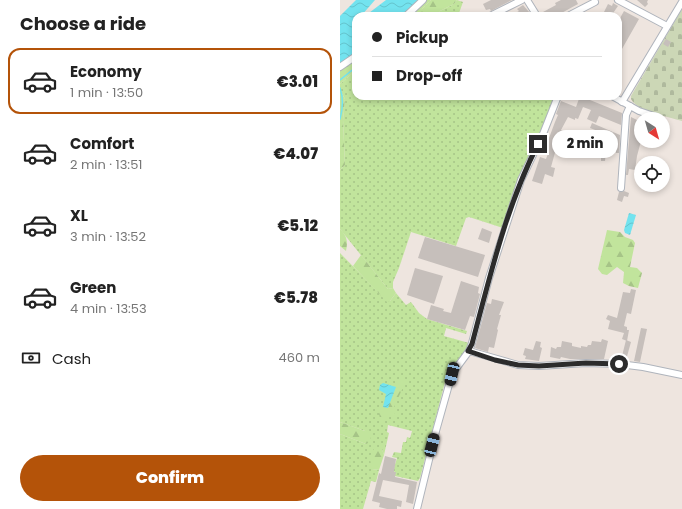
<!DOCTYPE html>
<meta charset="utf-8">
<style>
:root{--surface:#fff;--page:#f6f6f6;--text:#222;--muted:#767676;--line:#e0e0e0;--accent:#b45309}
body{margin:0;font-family:Poppins,sans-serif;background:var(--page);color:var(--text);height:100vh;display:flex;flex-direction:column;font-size:15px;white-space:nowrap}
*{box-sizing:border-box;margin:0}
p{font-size:13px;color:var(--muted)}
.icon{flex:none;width:22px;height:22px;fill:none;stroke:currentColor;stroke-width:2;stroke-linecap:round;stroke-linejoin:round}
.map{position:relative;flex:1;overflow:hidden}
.drawer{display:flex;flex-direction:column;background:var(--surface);width:340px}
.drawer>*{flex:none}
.top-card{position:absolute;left:12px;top:12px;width:270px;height:88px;border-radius:12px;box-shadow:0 2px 6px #0003;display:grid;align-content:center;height:88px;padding:0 20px;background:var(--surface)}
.needle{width:26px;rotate:143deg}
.tools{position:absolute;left:294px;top:112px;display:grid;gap:8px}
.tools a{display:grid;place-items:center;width:36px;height:36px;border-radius:50%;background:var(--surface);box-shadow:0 2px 6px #0003;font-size:20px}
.end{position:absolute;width:18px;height:18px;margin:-9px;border:5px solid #2c2c2c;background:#fff;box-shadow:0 0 0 2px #fff}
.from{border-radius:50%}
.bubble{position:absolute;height:28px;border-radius:14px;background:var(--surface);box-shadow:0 2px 6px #0003;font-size:13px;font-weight:800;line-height:28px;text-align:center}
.car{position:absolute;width:12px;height:24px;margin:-12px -6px;border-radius:5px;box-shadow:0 0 3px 1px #0007;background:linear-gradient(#222 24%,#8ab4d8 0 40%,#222 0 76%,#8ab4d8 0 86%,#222 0)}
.top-card b{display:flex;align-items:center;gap:14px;height:38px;font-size:15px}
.top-card b+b{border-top:1px solid var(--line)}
.top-card i{width:10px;height:10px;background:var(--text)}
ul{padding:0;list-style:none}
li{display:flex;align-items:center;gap:12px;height:66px;margin:0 8px 6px;padding:0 12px;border:2px solid transparent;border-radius:12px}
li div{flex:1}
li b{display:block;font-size:15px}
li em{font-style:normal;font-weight:800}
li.selected{border-color:var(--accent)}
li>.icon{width:36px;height:36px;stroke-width:1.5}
h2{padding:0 20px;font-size:18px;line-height:48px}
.pay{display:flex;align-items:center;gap:10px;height:44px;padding:0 20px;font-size:15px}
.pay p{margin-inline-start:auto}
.button{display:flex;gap:8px;margin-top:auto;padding:8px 20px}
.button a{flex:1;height:46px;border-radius:24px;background:var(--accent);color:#fff;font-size:16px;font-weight:800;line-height:46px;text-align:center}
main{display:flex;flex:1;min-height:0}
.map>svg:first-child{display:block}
.grass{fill:url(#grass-dots)}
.forest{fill:url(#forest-firs)}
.cemetery{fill:url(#cemetery-stones)}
.water{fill:url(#water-waves)}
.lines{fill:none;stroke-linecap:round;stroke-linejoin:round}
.stream{stroke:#73e3ef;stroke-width:1.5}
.building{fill:#c6bfbb}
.street-casing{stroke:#afb4bc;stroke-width:8}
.street{stroke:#fff;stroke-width:6}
.route{stroke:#2c2c2c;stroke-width:5}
</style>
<main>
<section class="drawer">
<h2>Choose a ride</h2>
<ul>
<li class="selected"><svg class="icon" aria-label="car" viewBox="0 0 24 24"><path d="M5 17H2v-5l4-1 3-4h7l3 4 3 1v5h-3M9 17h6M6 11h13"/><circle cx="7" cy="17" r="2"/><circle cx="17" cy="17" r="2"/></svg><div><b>Economy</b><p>1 min · 13:50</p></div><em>€3.01</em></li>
<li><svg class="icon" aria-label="car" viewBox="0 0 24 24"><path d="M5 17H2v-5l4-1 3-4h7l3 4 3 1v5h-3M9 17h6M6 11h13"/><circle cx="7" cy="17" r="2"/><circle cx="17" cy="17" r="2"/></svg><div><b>Comfort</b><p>2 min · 13:51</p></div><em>€4.07</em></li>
<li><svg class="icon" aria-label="car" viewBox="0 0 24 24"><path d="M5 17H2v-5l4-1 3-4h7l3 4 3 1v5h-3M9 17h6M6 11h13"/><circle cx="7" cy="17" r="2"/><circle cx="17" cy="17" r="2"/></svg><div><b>XL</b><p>3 min · 13:52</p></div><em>€5.12</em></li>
<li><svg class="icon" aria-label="car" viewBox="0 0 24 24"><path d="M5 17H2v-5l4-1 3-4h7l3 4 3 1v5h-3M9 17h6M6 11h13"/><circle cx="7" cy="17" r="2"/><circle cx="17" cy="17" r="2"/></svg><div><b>Green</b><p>4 min · 13:53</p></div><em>€5.78</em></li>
</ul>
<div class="pay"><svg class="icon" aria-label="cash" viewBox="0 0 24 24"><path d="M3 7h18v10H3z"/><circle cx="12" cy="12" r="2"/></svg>Cash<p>460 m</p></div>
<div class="button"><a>Confirm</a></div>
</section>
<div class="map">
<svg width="342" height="509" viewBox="0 0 342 509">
<defs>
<pattern id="grass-dots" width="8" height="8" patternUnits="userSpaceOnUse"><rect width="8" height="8" fill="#c1e49c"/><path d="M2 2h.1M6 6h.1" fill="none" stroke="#a6c487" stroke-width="1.8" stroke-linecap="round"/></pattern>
<pattern id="forest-firs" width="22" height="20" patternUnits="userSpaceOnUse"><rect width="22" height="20" fill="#c1e49c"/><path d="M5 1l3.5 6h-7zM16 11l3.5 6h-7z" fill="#a6c487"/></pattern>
<pattern id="cemetery-stones" width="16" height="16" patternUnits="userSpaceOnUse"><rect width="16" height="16" fill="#ccd7b6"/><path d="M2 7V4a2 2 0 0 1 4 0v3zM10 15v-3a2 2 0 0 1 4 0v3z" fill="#afb99d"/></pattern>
<pattern id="water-waves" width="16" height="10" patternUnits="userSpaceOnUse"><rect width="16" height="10" fill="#73e3ef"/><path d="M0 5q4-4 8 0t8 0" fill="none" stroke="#64c3cd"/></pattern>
</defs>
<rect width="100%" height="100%" fill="#eee5df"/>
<g class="grass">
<polygon points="79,0 91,0 81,10 81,16 62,16"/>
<polygon points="117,0 123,2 118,16 99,16 100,11 114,4"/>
<polygon points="16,70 16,96 215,96 198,138 193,136 186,150 191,153 178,178 163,228 129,217 126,218 116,246 71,232 59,268 53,282 53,288 48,289 0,229 0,170 5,165 3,120 5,99 0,90 0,84"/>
<path d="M 0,253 L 47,301 L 50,301 L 56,293 L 66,305 L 71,302 L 79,313 L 87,319 L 127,331 L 126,334 L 106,328 L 104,336 L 129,343 C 123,357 112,368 105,382 L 80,478 L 78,481 L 55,476 L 55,472 L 53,471 L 57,458 L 52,457 L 54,452 L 61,453 L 63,442 L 66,442 L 67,437 L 70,438 L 72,431 L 48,425 L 47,432 L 49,433 L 44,455 L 42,449 L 32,469 L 39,470 L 36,482 L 31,481 L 23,509 L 0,509 L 0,434 L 26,444 L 25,431 L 0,422 Z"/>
</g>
<g class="forest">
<polygon points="91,0 117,0 114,4 100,11 99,16 81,16 80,14 81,10"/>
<polygon points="16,60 16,70 0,84 0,71"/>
<polygon points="0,90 5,99 3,120 5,165 0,170"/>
<path d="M 0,229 C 7,236 8,241 6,251 L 0,246 Z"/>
<polygon points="267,230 280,232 285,237 293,240 295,243 290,267 297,268 302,273 298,288 289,286 283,283 284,272 277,267 267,275 262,274 258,269"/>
<polygon points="21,255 48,289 53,288 56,293 50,301 47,302 13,266"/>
<polygon points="60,378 65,380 65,383 54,407 55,415 43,419 40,419 39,413 49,393 55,389"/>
<polygon points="0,422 25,431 31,436 30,442 26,444 0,434"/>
<path d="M 37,447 L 42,449 L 44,455 L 39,470 L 32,469 C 30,461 28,452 37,447 Z"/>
</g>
<path class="cemetery" d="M 342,9 L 342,121 C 329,117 297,111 291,99 L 291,96 Z"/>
<g class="water">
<polygon points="16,0 35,0 21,16 16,16 16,53 0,65 0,16"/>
<polygon points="46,0 79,0 62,16 25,16"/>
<polygon points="289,213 296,215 290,235 285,233 284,230"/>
<polygon points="43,383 56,387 48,408 43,407 46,394 39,390 40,385"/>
</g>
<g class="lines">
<g class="stream">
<polyline points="0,80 16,67"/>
<path d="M 0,88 C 4,99 3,108 0,119"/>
</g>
</g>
<g class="building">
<polygon points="151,0 172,0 151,11 150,9 146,10 143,4"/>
<polygon points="221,0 236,0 238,4 216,16 215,14 212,16 205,16 203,12 216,5 215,3"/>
<polygon points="297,0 308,0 307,2 308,4 305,7"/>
<polygon points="273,3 278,6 271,16 264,12 268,4 272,6"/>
<polygon points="183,5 190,13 188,14 189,16 170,16 179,11 177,9"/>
<polygon points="284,11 299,19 278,56 278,29 282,22 279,20"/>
<polygon points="326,39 331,42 328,47 323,44"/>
<polygon points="240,96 252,96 250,100 282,113 281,125 259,116 256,123 247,119 251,110 243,107 238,119 235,118 235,120 228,117 221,130 223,131 221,134 227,136 221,151 216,149 211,167 215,168 213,177 205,174 202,184 192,181 200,157 206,159 209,151 203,149 204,145 206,146 215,122 218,115 216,114 221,101 236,107"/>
<polygon points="291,117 301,122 301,141 297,156 295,170 289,169 288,175 286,175"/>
<polygon points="252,123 280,135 279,153 276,153 276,142 262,138 263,133 250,128"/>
<polygon points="192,139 195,141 189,152 186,150"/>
<polygon points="237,149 243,151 241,156 234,157"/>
<polygon points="261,151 266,151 265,161 261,161"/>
<polygon points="284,191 289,193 288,197 284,196 282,202 277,200 279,192"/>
<polygon points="142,228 152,232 149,243 138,239"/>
<polygon points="85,237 145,255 138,277 78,258"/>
<polygon points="75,268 103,276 94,304 67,295"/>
<polygon points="121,281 139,287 138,293 140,294 134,317 130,316 125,330 87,319 91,305 104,309 103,311 111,313"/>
<polygon points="291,289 296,290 291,314 287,313 284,326 287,327 287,330 289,330 287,341 282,339 284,333 268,329 270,321 266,319 268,315 277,318 283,292 290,293"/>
<polygon points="152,299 164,302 159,315 161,315 157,329 158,330 154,348 149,347 148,352 135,348 147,303 151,304"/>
<polygon points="301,328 307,329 300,362 294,361"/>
<polygon points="262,339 268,341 264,359 230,359 221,357 220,359 210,357 211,347 216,349 217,347 221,347 222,341 232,343 232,346 241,348 241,346 247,347 248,345 251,345 252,341 261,342"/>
<polygon points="286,340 291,342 286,360 281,360"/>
<polygon points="196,341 201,342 200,347 202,348 199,361 185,359 186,356 183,355 185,348 193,350"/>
<polygon points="45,456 56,459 54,472 56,472 55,477 77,482 73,504 66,502 69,485 43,480 39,496 62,501 61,507 57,506 57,509 47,509 39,507 40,503 32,501 39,473 41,474"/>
</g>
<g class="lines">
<g class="street-casing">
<g id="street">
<polyline points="187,0 197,16"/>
<polyline points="278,0 327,26"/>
<polyline points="66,16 83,0"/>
<polyline points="150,16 182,0"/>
<polyline points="228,16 255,2"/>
<polyline points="0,67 16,56"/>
<polyline points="272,96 299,111 317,117"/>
<polyline points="282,102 342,2"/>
<polyline points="281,188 286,115 290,106"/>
<polyline points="129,351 178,365 199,366 246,363 279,364 303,367 342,375"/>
<polyline points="77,509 96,431 112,374 129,351 132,343 149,278 181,180 203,134 218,96"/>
</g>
</g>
<use href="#street" class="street"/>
</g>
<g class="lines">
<path class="route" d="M 198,144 C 166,207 150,276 132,344 L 128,351 L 155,360 L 178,365 L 199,366 L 246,363 L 279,364"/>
</g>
</svg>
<div class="tools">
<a><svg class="needle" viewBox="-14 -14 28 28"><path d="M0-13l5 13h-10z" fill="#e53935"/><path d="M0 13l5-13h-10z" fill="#767676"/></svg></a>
<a><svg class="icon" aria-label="locate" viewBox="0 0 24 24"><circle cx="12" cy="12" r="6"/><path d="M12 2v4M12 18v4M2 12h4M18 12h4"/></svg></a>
</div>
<i class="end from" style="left:279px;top:364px"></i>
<i class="end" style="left:198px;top:144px"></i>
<div class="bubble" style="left:212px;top:130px;width:66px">2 min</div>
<i class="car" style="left:112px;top:374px;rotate:193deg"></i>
<i class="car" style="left:92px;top:445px;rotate:14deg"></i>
<div class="top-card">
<b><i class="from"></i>Pickup</b>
<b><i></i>Drop-off</b>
</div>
</div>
</main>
